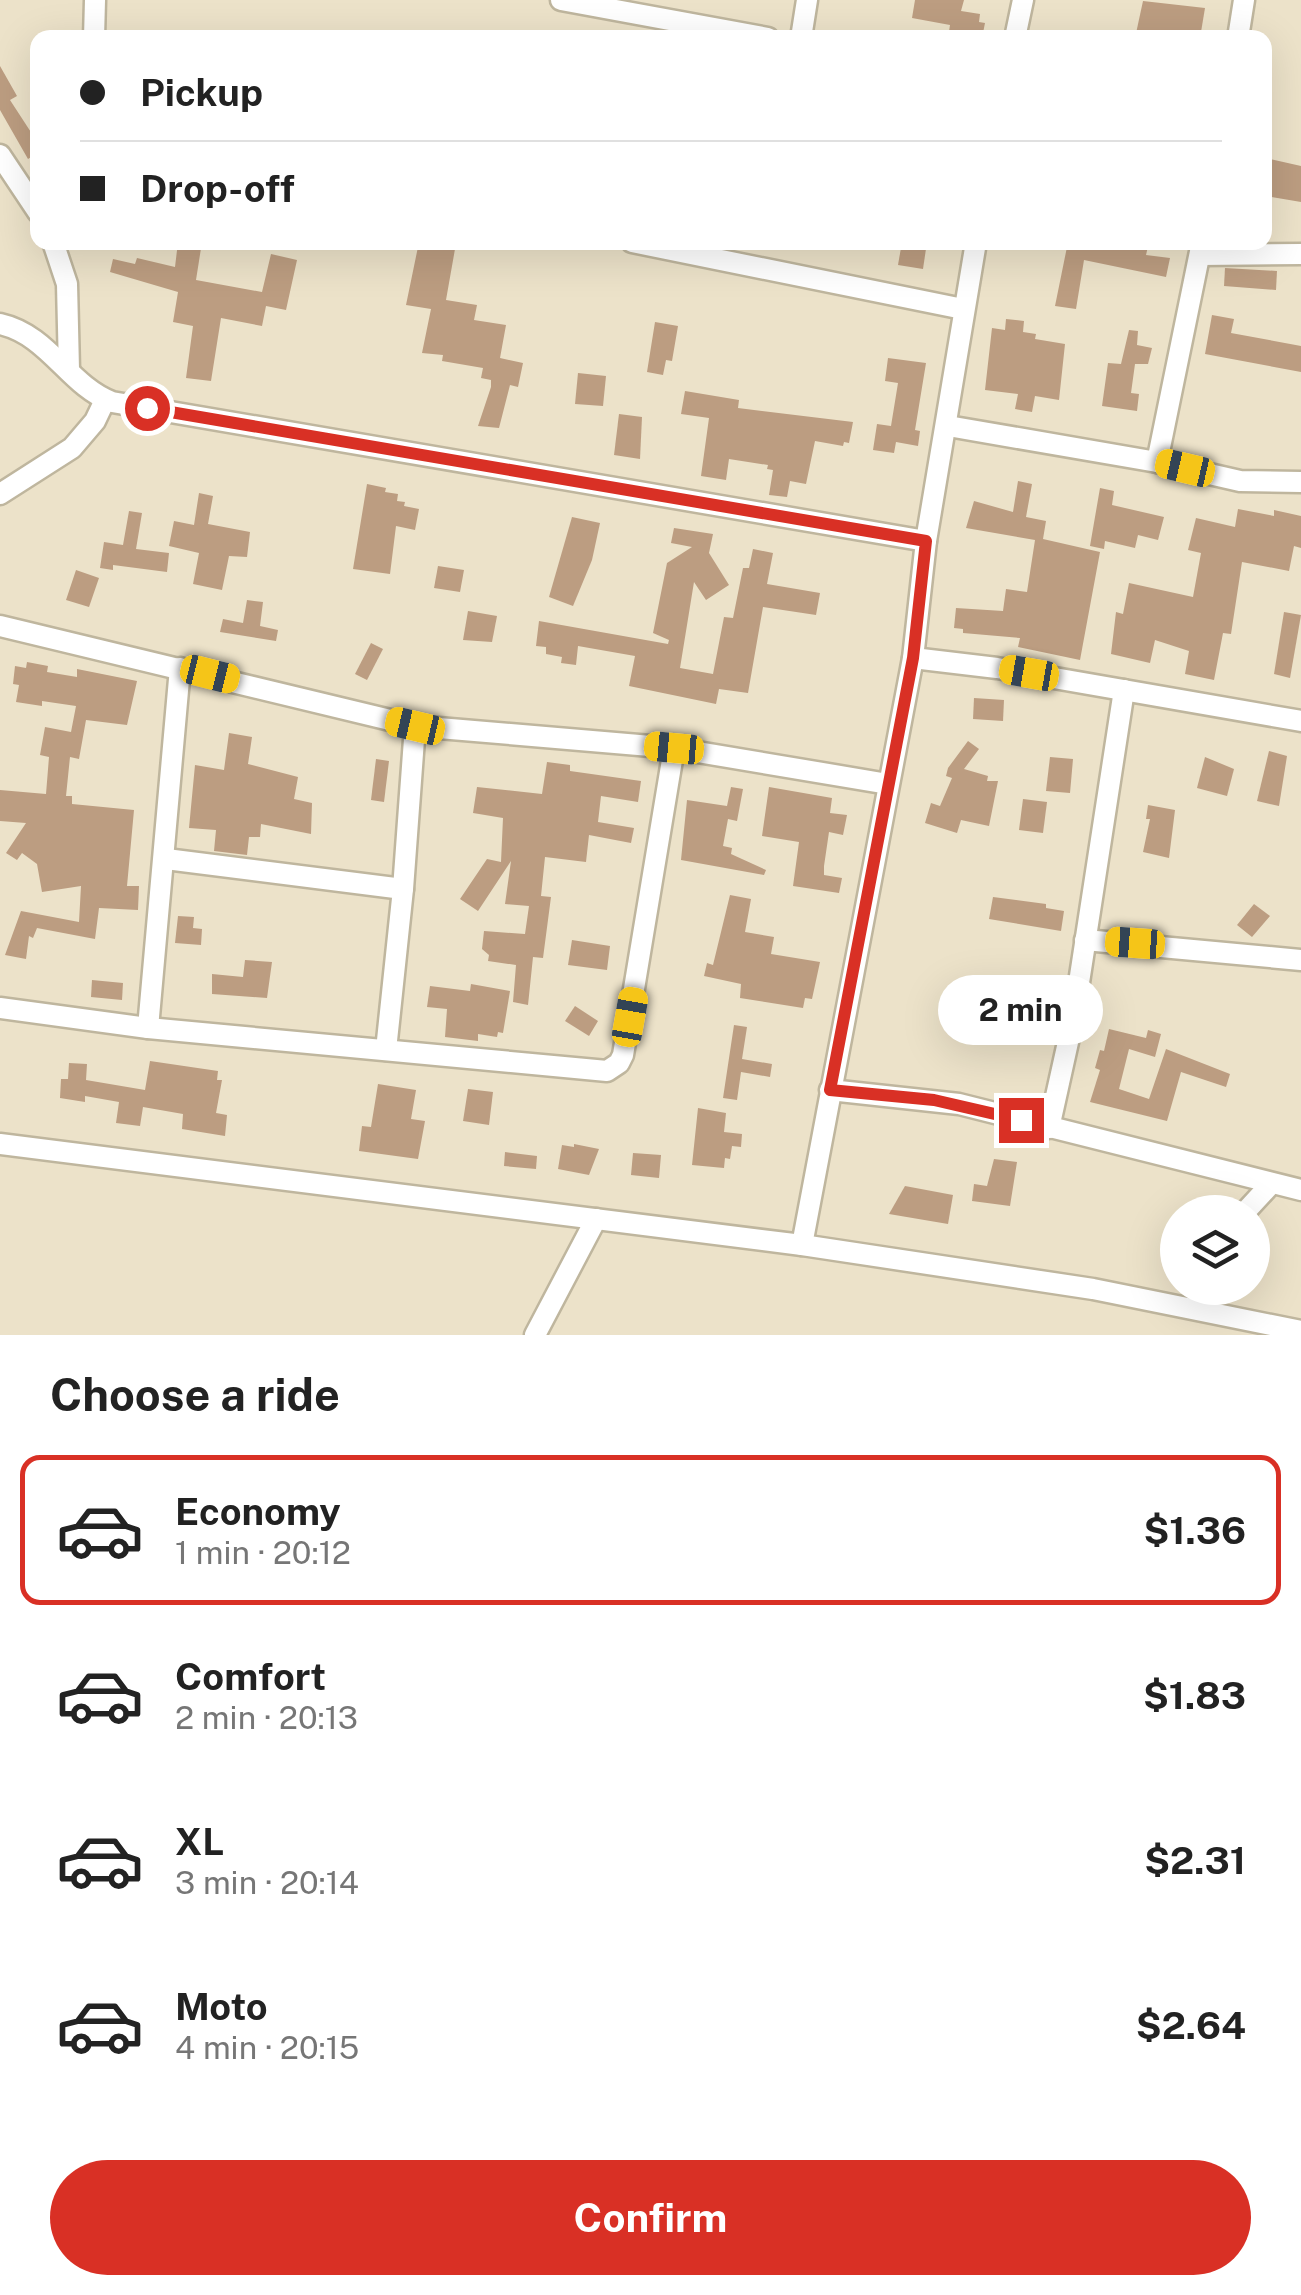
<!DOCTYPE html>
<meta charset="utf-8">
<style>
:root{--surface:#fff;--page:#f2f2f2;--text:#222;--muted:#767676;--line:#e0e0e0;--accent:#d93025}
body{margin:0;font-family:"Public Sans",sans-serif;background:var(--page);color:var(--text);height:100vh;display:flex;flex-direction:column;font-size:38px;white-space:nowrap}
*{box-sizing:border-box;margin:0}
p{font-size:32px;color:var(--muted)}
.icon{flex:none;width:55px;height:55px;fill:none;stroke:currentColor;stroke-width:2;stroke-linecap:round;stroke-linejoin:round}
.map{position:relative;height:1335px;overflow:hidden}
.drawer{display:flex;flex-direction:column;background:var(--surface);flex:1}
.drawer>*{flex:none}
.guide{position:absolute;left:30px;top:30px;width:1242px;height:220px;border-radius:20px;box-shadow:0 10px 40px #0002;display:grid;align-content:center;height:220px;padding:0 50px;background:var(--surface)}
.fabs{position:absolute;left:1160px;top:1195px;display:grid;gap:20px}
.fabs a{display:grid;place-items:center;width:110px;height:110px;border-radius:50%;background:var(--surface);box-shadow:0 10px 40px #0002;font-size:50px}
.end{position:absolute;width:45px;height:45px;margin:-22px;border:12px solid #d93025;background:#fff;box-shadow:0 0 0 5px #fff}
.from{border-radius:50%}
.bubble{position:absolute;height:70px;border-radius:35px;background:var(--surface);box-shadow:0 10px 40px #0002;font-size:32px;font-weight:700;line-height:70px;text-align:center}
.car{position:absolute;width:30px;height:60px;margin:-30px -15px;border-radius:12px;box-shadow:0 0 8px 2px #0007;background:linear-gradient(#f5c518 24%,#345 0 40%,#f5c518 0 76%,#345 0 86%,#f5c518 0)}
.guide b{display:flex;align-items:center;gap:35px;height:95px;font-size:38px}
.guide b+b{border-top:2px solid var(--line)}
.guide i{width:25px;height:25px;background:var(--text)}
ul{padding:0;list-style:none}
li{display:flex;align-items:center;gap:30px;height:150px;margin:0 20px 15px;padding:0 30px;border:5px solid transparent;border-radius:20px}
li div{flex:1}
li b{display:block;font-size:38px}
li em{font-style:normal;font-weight:700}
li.active{border-color:var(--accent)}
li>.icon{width:90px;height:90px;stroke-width:1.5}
h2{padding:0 50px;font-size:45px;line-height:120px}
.cta{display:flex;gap:20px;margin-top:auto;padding:20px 50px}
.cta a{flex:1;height:115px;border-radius:60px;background:var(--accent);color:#fff;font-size:40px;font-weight:700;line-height:115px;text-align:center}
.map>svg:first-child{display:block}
.building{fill:#bc9d81}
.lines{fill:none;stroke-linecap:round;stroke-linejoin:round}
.minor-casing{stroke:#bfb69e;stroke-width:25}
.minor{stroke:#fff;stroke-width:20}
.route{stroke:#d93025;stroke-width:12}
</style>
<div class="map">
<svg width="1301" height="1335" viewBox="0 0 1301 1335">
<rect width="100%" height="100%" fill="#ece2c9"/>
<g class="building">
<polygon points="915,0 964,0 961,11 980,14 979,22 985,23 982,38 948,38 950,25 912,18"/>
<polygon points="1143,1 1205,8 1200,38 1135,38"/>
<polygon points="0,66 17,96 10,100 38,143 38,153 28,159 0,110"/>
<polygon points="1265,158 1301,166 1301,202 1265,196"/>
<polygon points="178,242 202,242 196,280 262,292 271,254 297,260 286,310 266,306 262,326 221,318 211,381 186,378 193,326 173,322 178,292 110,272 113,259 135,264 137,258 175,267"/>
<polygon points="419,242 455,249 446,300 477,305 474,320 506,325 500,358 523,363 518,387 510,385 499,428 478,426 491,387 491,380 481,378 483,368 442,361 443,355 422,353 431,309 406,305"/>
<polygon points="902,242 927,242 923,269 898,265"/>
<polygon points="1068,242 1149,242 1146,255 1170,258 1166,277 1084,260 1076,309 1055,306"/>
<polygon points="1225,268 1277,271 1276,290 1224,286"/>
<polygon points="1212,315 1234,319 1231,333 1301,346 1301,372 1205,354"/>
<polygon points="1006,319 1024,321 1023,332 1036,334 1035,339 1065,344 1059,400 1035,396 1032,412 1015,409 1018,394 985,390 992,328 1005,330"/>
<polygon points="655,322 678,326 672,361 666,360 663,375 647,372"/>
<polygon points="1129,330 1138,331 1137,345 1152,348 1148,364 1135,364 1131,393 1139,394 1137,411 1102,406 1108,363 1121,364"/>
<polygon points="888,358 926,363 915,430 920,431 918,446 896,442 894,453 873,450 877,424 891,426 898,383 885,381"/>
<polygon points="578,373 606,376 603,406 575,404"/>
<polygon points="685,391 739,400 738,408 853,422 849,443 844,442 843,446 815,441 806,484 790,481 787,497 769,495 773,470 767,469 768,465 729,459 726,480 701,476 709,418 681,414"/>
<polygon points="619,414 642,417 640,459 614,455"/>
<polygon points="1018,481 1032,484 1026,517 1046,521 1043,539 1100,552 1080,660 1018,647 1020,638 963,633 963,629 954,628 956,608 1003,611 1006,589 1027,592 1035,540 966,528 974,501 1013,512"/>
<polygon points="367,484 386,488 385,492 398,494 397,501 405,502 404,506 419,509 415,530 396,526 390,574 353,569"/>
<polygon points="1100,488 1114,491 1112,505 1164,517 1158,540 1138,535 1135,548 1105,541 1104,549 1090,546"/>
<polygon points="199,493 213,496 208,524 250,532 247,557 229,556 222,590 193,584 199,553 169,546 174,521 194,525"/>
<polygon points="1238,509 1274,516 1274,510 1301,516 1301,548 1294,546 1289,571 1242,562 1231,634 1223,633 1214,680 1185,674 1189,651 1155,640 1150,663 1111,654 1116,612 1123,614 1129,583 1193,597 1201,553 1188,550 1196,518 1235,527"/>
<polygon points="129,511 142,513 136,549 169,553 167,572 113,565 113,570 100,568 104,542 123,545"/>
<polygon points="572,517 600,523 592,560 573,606 549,597"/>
<polygon points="674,528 713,534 709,553 729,585 706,600 694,582 680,668 713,674 724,617 733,618 743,568 749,568 753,549 773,553 767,584 820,593 816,615 763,607 748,693 719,689 716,704 629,686 635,656 578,646 576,665 561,663 562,657 546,654 546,647 536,646 539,621 668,644 669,640 653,633 667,563 692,547 671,543"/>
<polygon points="438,566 464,570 460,592 434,588"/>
<polygon points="76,570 99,578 89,607 66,600"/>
<polygon points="247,600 263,602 260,626 278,630 276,641 220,632 223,619 243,623"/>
<polygon points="468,611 497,616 492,642 463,640"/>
<polygon points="1284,612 1301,615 1290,678 1274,674"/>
<polygon points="371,643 383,649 367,680 355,674"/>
<polygon points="27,662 48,666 47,672 77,677 77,669 137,681 127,725 86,720 79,759 70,757 66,796 72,796 72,804 134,810 127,886 139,886 138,910 99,908 95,939 37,928 33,938 29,936 26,959 5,955 21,911 79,922 81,886 42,892 37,864 22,853 17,860 6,853 26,823 0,821 0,790 46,794 49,757 40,755 45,727 71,732 76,706 42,701 42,706 16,702 19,685 13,684 15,666 26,668"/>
<polygon points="974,698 1004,700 1003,721 973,719"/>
<polygon points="229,733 252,737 248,764 298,777 294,799 312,803 311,834 261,824 260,837 249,837 247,855 214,851 216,830 189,828 195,765 224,770"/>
<polygon points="968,741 979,749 964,769 988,776 987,781 998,781 989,826 961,820 957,833 925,823 931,803 940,806 952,778 946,776 948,768"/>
<polygon points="1269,751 1287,756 1279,806 1257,801"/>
<polygon points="1050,757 1073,759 1070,793 1046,791"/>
<polygon points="1205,757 1234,769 1227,796 1197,788"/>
<polygon points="376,759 389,761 384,802 371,800"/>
<polygon points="547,762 570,765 570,771 641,781 638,802 601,796 598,822 634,828 631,843 589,835 586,862 545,857 541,896 551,897 543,958 533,957 528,1005 513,1002 516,965 488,961 489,955 482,949 484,931 525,934 529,906 505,904 511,861 478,911 460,899 487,859 501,862 503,818 473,813 477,787 542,794"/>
<polygon points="731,787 743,789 737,821 728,819 723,846 732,848 731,854 766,870 764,875 681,860 687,800 727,806"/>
<polygon points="769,787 832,798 830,813 847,815 843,835 829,832 824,866 824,875 842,878 839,893 793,886 799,842 762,836"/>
<polygon points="1023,799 1047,802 1043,833 1019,830"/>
<polygon points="1148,805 1175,810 1169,858 1143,852 1150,819 1146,819"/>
<polygon points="730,895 751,899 745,932 774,937 771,954 820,962 812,999 805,998 803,1008 740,998 741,984 704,976 707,963 713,965"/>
<polygon points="993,897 1046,904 1046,908 1064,911 1061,931 989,919"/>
<polygon points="1254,904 1270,916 1252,937 1237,925"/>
<polygon points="178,916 194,917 193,928 202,929 201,945 175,943"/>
<polygon points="572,940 610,946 607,970 568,965"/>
<polygon points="245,960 272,962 267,998 212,994 212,974 243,977"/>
<polygon points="92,980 123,983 122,1000 91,997"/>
<polygon points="471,984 510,991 503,1033 498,1032 497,1037 478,1034 478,1041 445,1037 447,1009 427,1007 430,986 470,991"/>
<polygon points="575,1006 598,1021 589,1036 565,1021"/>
<polygon points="734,1025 747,1027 742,1059 772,1064 770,1077 741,1072 737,1100 723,1098"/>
<polygon points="1109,1029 1146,1038 1148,1030 1161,1034 1155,1057 1129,1049 1119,1089 1149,1099 1166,1049 1230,1074 1226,1087 1181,1072 1167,1121 1090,1102 1100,1070 1095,1068 1100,1050 1104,1051"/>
<polygon points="150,1061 218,1071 217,1080 222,1080 216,1113 227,1115 225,1136 182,1129 183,1114 143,1107 140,1126 116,1123 119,1102 85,1096 85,1102 60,1098 61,1079 68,1079 69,1063 87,1064 86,1080 145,1090"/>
<polygon points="378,1084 416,1090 411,1119 425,1121 418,1159 359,1151 362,1126 371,1127"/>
<polygon points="468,1089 493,1092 489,1125 463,1121"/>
<polygon points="698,1108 726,1113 724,1132 742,1134 741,1147 732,1146 730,1159 725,1158 724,1168 692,1165"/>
<polygon points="574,1144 599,1149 589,1175 558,1169 562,1145 574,1147"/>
<polygon points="505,1152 537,1156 536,1169 504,1166"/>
<polygon points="633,1153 661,1155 659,1178 631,1175"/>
<polygon points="994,1159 1017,1162 1010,1206 972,1201 974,1184 987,1186"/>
<polygon points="905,1186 953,1195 948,1224 889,1214"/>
</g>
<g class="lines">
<g class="minor-casing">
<g id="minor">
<polyline points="561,0 768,38"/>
<polyline points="94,38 95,0"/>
<polyline points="801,38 807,0"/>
<polyline points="1015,38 1023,0"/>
<polyline points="1238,38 1244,0"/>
<polyline points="0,155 38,212"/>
<polyline points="53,242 67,284 69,370"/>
<polyline points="632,242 963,309"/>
<polyline points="1200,255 1301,254"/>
<path d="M 0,324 C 49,335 68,385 112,402 L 926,541"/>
<polyline points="948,426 1157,462 1240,481 1301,482"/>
<polyline points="1157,462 1202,242"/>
<polyline points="0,494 72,448 95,421 105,400"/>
<polyline points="0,626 415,726 674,748 888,784"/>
<polyline points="913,658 997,668 1301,721"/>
<polyline points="166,859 403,889"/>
<polyline points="1085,940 1301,960"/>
<polyline points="0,1008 148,1028 607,1071 619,1063 623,1055 674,748"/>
<polyline points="148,1028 180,668"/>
<polyline points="386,1050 403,889 415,726"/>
<polyline points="830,1090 959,1104 1301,1190"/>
<polyline points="1049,1128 1074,1015 1124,690"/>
<polyline points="0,1144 802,1245 1093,1289 1301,1331"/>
<polyline points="1245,1212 1270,1185"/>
<polyline points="802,1245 913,658 926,541 976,242"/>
<polyline points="535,1335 596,1219"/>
</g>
</g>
<use href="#minor" class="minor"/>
</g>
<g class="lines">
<polyline class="route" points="147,408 926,541 913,658 830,1090 934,1100 1021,1120"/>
</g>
</svg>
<div class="fabs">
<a><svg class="icon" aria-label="layers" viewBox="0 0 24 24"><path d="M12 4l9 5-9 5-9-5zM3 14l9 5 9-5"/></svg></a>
</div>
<i class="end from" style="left:147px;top:408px"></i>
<i class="end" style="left:1021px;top:1120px"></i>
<div class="bubble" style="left:938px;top:975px;width:165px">2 min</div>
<i class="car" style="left:1185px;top:468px;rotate:283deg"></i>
<i class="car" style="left:1029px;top:673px;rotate:280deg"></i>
<i class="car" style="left:210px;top:674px;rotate:104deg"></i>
<i class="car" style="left:415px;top:726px;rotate:283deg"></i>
<i class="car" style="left:674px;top:748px;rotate:275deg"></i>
<i class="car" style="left:1135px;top:943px;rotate:274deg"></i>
<i class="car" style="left:630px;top:1017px;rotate:10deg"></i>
<div class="guide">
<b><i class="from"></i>Pickup</b>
<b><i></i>Drop-off</b>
</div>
</div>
<section class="drawer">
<h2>Choose a ride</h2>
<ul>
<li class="active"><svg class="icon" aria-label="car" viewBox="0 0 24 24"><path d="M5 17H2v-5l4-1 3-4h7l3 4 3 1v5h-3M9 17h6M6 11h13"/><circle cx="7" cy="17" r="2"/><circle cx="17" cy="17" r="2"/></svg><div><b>Economy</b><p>1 min · 20:12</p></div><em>$1.36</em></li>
<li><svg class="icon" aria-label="car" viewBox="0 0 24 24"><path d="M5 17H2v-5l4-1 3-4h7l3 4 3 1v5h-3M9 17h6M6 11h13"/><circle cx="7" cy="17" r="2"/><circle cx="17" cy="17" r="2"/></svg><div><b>Comfort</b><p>2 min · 20:13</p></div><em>$1.83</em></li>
<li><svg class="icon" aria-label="car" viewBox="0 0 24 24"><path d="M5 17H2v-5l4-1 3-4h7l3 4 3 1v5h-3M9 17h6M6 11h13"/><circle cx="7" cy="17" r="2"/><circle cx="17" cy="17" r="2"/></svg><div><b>XL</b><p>3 min · 20:14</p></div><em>$2.31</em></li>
<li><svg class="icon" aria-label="car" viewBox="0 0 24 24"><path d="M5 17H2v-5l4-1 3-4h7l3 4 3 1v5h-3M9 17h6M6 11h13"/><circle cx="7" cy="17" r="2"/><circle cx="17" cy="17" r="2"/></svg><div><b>Moto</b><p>4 min · 20:15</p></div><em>$2.64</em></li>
</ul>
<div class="cta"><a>Confirm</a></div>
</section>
